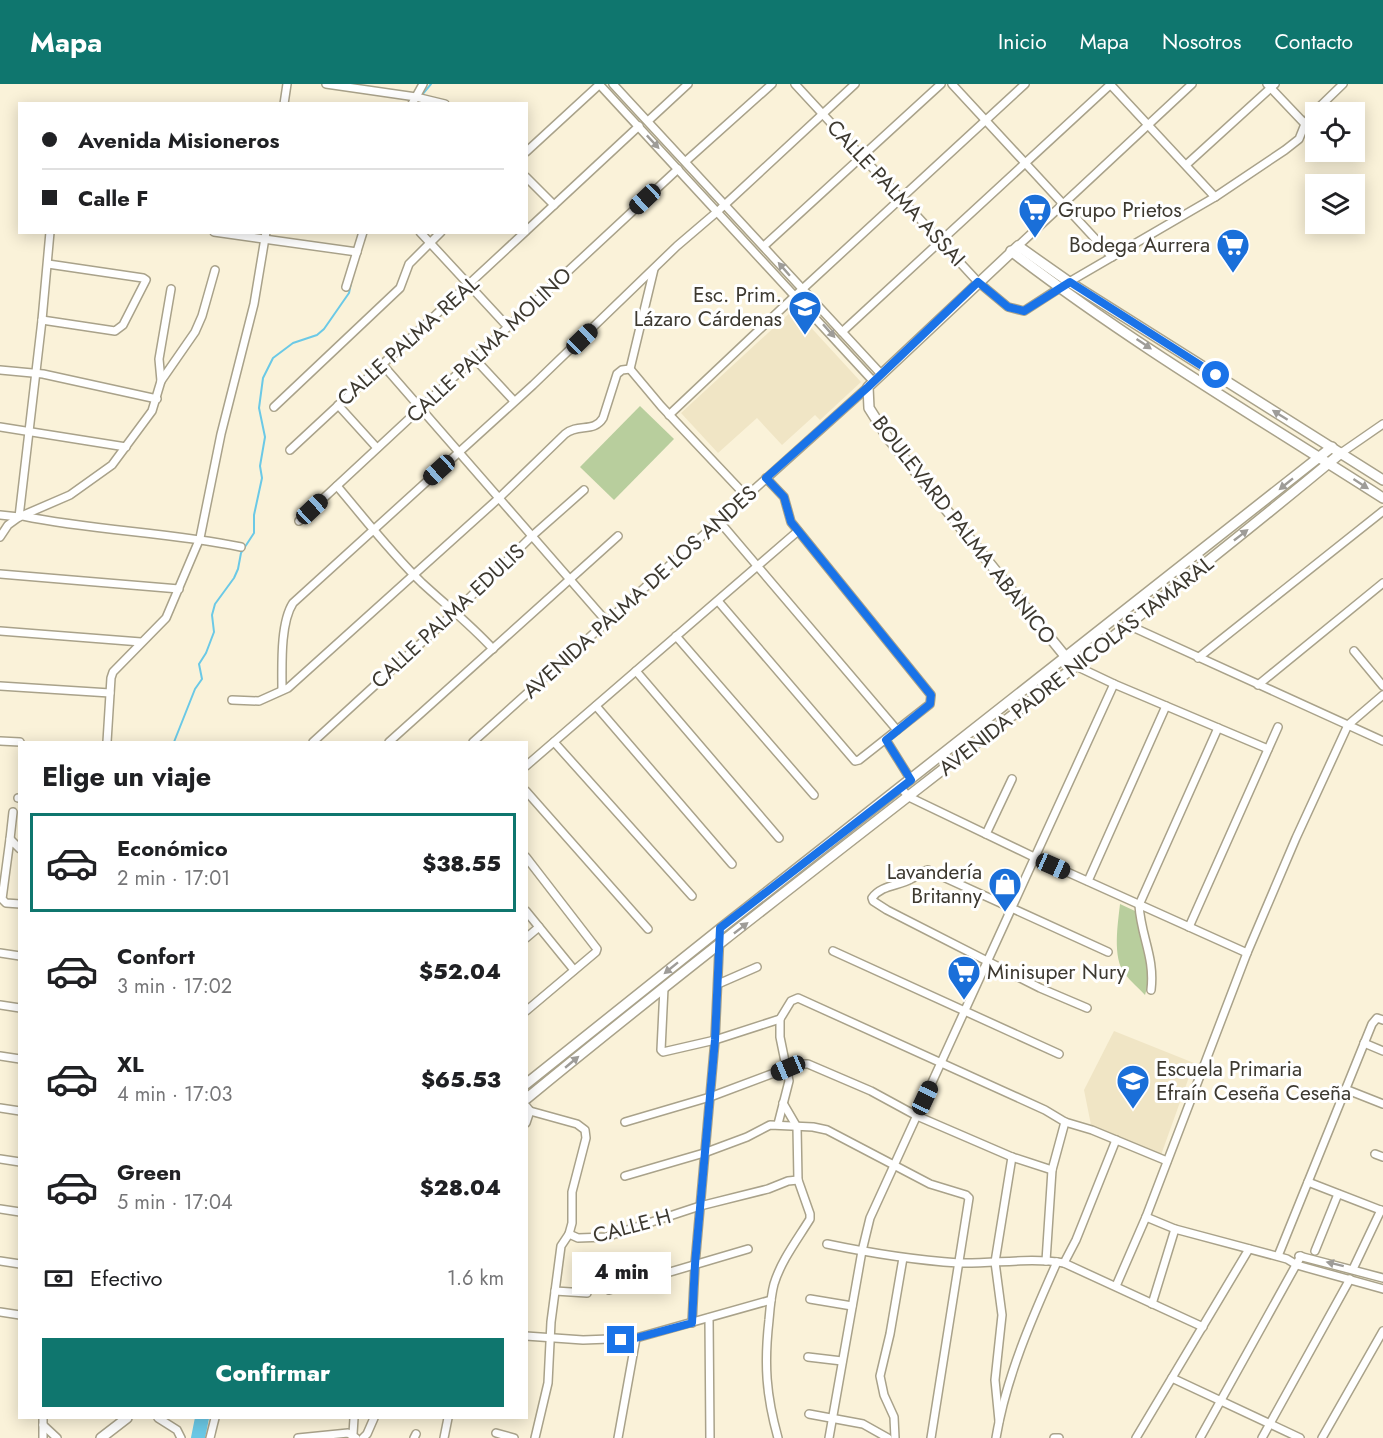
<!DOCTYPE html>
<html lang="es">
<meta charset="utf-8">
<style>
:root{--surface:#fff;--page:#f2f2f2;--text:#202124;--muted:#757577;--line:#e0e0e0;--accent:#0f766e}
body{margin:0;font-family:Jost,sans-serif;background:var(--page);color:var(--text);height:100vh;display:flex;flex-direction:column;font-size:22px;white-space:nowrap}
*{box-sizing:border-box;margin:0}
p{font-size:20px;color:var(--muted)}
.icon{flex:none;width:33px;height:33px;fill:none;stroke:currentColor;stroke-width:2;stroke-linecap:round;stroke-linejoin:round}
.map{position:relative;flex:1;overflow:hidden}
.drawer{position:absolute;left:18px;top:657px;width:510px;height:678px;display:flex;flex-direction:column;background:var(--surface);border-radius:0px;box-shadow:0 3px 15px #0003}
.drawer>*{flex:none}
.banner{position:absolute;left:18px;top:18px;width:510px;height:132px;border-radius:0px;box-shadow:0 3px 15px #0003;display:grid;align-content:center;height:132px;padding:0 24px;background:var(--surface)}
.buttons{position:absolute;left:1305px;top:18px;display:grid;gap:12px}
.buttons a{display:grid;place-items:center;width:60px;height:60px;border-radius:0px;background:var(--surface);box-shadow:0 3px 15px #0003;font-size:30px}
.end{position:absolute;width:27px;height:27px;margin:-14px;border:8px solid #1a73e8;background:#fff;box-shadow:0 0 0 3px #fff}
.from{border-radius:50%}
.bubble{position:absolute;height:42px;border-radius:0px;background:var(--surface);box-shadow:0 3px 15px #0003;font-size:20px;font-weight:800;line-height:42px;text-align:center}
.car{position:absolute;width:18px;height:36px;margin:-18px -9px;border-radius:8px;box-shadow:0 0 4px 2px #0007;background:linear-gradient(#222 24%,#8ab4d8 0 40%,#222 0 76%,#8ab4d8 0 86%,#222 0)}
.banner b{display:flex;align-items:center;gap:21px;height:57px;font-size:22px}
.banner b+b{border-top:2px solid var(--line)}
.banner i{width:15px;height:15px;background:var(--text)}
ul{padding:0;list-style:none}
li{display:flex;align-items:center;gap:18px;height:99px;margin:0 12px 9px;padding:0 12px;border:3px solid transparent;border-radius:0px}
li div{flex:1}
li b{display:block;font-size:22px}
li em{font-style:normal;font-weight:800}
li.selected{border-color:var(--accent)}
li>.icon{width:54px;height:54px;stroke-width:1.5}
h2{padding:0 24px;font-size:27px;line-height:72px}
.pay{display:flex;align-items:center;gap:15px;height:66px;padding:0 24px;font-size:22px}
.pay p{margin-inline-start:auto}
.primary-button{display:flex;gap:12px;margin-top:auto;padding:12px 24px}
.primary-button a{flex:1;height:69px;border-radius:0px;background:var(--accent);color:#fff;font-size:24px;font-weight:800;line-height:69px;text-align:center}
header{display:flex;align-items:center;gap:36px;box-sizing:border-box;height:84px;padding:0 30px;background:var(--accent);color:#fff}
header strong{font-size:28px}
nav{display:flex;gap:33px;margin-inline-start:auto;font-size:21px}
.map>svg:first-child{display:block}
.built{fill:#f0e5c5}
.green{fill:#b8ce9d}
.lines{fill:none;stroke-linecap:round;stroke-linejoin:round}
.stream{stroke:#6bc9e6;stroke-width:2}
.river{stroke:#6bc9e6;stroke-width:14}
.street-casing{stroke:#a9a28a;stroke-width:10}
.secondary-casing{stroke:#a9a28a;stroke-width:12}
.street{stroke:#fff;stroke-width:7}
.secondary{stroke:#fff;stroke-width:9}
.oneway{fill:#9e9c98}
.route{stroke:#1a73e8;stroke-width:8}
.labels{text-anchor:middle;stroke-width:6;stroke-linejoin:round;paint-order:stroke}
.street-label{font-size:21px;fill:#3d3930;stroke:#fff}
.poi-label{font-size:21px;fill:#3d3930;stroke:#fff;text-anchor:start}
</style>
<header>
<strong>Mapa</strong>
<nav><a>Inicio</a><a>Mapa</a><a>Nosotros</a><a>Contacto</a></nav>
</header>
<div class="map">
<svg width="1383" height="1354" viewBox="0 0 1383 1354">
<rect width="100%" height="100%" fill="#faf2d9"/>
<g class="built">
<polygon points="794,225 861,298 820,336 815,331 782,361 757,334 718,369 681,329"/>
<polygon points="1114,947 1194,979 1161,1071 1092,1046 1084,1006"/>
</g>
<g class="green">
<polygon points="640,322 674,355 614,416 580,383"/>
<path d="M 1120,820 L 1135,827 C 1143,856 1155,882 1145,911 C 1139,904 1131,898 1125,890 C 1112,874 1118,839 1120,820 Z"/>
</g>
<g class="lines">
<g class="stream">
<polyline points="421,12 431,0"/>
<polyline points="362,160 367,148"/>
<polyline points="174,658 195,605 202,595 199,580 206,569 214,548 212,531 215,520 234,494 238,485 241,469 254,449 254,431 262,394 260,382 265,353 259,324 263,294 273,274 293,259 317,251 324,245 349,209 352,194"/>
</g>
<polyline class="river" points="198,1354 202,1334"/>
<g class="street-casing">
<g id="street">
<polyline points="326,0 416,13 445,20"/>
<polyline points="599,0 873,297"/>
<polyline points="613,0 881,290"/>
<polyline points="795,0 978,198 1008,223 1024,227 1069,198 1215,113 1285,66 1299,55 1305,40 1311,31 1343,0"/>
<polyline points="952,0 1112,173"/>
<polyline points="1110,0 1215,113"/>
<polyline points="1267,0 1305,40"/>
<polyline points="284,20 287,0"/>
<polyline points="412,20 423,0"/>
<polyline points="648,37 688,0"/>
<polyline points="526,68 600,0"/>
<polyline points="686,77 772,0"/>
<polyline points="1186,81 1275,0"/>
<polyline points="526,93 554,121"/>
<polyline points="526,147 639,42"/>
<polyline points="214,148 357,168"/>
<polyline points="420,148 508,243"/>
<polyline points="764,162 941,0"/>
<polyline points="1018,162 1192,0"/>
<polyline points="346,203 363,148"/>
<polyline points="42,236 115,247 123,241 146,196 143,194 48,180"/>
<polyline points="842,248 1111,0"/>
<polyline points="474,274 514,317"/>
<polyline points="382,280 607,538"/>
<polyline points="630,285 661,322 746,412"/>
<polyline points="630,285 654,185"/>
<polyline points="0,286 43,290 157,315"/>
<polyline points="161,297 195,248 202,232 215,186"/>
<polyline points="338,321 377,364"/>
<polyline points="274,323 400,204 409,180 441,148"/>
<polyline points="669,331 796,211 1025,0"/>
<polyline points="0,343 126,363"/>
<polyline points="290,366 525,148"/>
<polyline points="1341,369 1383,340"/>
<path d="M 337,402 C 365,435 391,469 422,499 C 446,521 471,541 493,565"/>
<polyline points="0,431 19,433 42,236 50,148"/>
<path d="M 23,432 C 95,447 169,448 241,463"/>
<polyline points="299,437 678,85"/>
<polyline points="719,437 897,646"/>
<polyline points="0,453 8,441 19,433 70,411 112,381 152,327 161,297 159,275 171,205"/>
<polyline points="0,490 179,505"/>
<polyline points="718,517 855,677 859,676 930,620 931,611 791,438 784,413 766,394"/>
<polyline points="1128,541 1383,657"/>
<polyline points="0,547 141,558"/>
<polyline points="676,552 814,711"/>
<polyline points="1354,567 1383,602"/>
<polyline points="1198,574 1383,427"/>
<polyline points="1076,582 1114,600 1268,665"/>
<polyline points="636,587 779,754"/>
<polyline points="1258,601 1383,499"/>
<polyline points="0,602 110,609"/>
<path d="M 282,606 C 282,582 280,539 293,519 L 533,301 L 677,162 L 718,127 L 855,0"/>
<path d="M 232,616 L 259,617 L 288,604 L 499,414 L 565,350 C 578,339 594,349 603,334 L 617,290 L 622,286 L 630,285"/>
<polyline points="596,622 732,780"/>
<polyline points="886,656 911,696"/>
<polyline points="0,657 20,658"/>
<polyline points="107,658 111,594 113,588 166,534 200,454 221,350 254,220 266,148"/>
<polyline points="313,658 455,528 532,452 584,406"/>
<polyline points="389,658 618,452"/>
<polyline points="473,658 868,303"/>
<polyline points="554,658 692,812"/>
<polyline points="526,682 798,447"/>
<polyline points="901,704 909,713 1036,774 1247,869"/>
<polyline points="526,707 648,845"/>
<polyline points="18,714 20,714"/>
<polyline points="986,750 1012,695"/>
<polyline points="10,755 13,728"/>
<polyline points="20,765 10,755 2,815 6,819 20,820"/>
<polyline points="526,773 597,865 596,868 526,927"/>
<polyline points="1088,797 1166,622"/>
<polyline points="526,827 574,886"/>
<polyline points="1189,843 1278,643"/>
<polyline points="526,854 539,843"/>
<polyline points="833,867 1059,970"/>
<polyline points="0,869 20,872"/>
<polyline points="718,900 757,883"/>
<polyline points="664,904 661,966 663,968 715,956 780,935 791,917 798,914 1045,1026 1065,1038 1092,1046 1167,1077"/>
<path d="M 1151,906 C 1155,873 1141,853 1139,821 L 1218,644"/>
<polyline points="0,921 20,924"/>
<path d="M 1087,924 L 1040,904 L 887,826 L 873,817 L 872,814 C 881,801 899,802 911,795 C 918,792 921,787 928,786 L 1108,868"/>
<polyline points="1364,959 1383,967"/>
<polyline points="0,972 20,975"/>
<polyline points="1345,1005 1383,1020"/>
<polyline points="526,1022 530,1027 526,1039"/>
<polyline points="0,1024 20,1027"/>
<polyline points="530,1027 577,1040 585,1046 586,1054 572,1108 572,1139 569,1150 561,1162 551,1238 548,1299 535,1354"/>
<polyline points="625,1038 710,1013 798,980 808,980 871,1007 917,1032 1012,1073 1052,1086"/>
<polyline points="778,1040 789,997 780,953 780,935"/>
<polyline points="1375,1070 1383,1073"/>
<polyline points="0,1075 20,1078"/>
<polyline points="625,1092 704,1069 747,1053 770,1041 813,1043 827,1046 930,1100 966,1111 969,1114 931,1354"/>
<polyline points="1308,1098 1383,1127"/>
<polyline points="0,1125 20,1128"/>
<polyline points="1146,1133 1175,1145 1287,1175 1297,1181 1383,1205"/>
<polyline points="569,1150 578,1154 606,1153 700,1122 768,1105 788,1097 798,1096"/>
<path d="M 827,1160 C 870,1169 914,1176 959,1179 C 994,1180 1030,1173 1064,1179 L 1203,1243"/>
<polyline points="1315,1167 1338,1110"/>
<polyline points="1278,1172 1372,940 1377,934 1383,936"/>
<polyline points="1299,1172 1383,1194"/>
<polyline points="0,1177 20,1180"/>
<polyline points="1046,1177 1052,1086 1065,1038"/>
<polyline points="1064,1179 1076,1156 1116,1056"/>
<polyline points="1353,1185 1381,1126"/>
<polyline points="1116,1202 1146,1133 1247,869 1296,754 1348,641 1383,611"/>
<polyline points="609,1206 748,1165"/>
<polyline points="555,1207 587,1209"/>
<polyline points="810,1215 852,1222"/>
<polyline points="1152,1220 1175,1145"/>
<polyline points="0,1228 20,1231"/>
<polyline points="709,1234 710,1354"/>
<polyline points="692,1239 695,1180 715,956 720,845"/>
<polyline points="526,1252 583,1256 636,1254 771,1216"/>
<polyline points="808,1273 842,1277"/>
<polyline points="1172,1294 1300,1354"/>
<polyline points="809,1330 863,1340 888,1354"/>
<polyline points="158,1334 177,1346 181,1354"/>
<polyline points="999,1337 995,1296 1002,1231 995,1178 1012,1073"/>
<polyline points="43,1341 57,1354"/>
<polyline points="496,1349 514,1354"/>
<polyline points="353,1350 354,1334"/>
<polyline points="43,1354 43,1334"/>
<polyline points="210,1354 215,1334"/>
<polyline points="298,1354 348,1349 356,1354"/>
<polyline points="363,1354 367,1350 374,1334"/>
<polyline points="414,1354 416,1350"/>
<polyline points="444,1354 448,1334"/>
<polyline points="618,1354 636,1254"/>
<path d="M 778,1354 C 766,1311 764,1280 769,1236 C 770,1224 771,1211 774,1200 C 781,1177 797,1156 810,1135 L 810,1130 L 798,1096 L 797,1043 L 783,1019"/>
<polyline points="829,1354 862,1167 870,1134 1114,600"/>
<polyline points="895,1354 894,1333 884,1311 880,1292 890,1250 903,1174"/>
<path d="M 996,1354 C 1006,1293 1032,1234 1057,1178"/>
<polyline points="1054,1354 1059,1354"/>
<polyline points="1136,1354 1249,1165"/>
<polyline points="1200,1354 1301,1172"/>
<polyline points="1262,1354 1350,1195"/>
<polyline points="1322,1354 1383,1247"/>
</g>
</g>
<g class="secondary-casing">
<g id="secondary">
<path d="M 1011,167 C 1129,258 1258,334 1383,414"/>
<polyline points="1069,577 888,354 869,324 868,303 1018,162 1069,198 1383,396"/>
<polyline points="526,1000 720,845 1332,363"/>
<path d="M 526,1015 C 794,795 1074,590 1341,369"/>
<polyline points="101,1354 127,1334"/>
</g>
</g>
<use href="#street" class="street"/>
<use href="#secondary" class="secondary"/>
</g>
<defs><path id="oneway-solid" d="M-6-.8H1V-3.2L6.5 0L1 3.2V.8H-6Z" transform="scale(1.5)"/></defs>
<g class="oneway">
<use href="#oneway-solid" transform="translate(653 58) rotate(47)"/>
<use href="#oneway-solid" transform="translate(784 185) rotate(-131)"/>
<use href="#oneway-solid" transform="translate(829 247) rotate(48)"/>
<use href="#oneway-solid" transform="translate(1144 260) rotate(34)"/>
<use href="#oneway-solid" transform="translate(1280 331) rotate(-148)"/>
<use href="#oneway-solid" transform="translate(1286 400) rotate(141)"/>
<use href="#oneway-solid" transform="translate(1361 400) rotate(33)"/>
<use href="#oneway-solid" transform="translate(1241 451) rotate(-38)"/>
<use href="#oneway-solid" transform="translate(741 844) rotate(-38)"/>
<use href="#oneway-solid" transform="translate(671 884) rotate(141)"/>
<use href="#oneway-solid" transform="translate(572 978) rotate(-40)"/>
<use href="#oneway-solid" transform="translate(1335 1180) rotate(-166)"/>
</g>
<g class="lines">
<polyline class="route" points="621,1256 636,1254 692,1239 695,1180 715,956 720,844 911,696 886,656 930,620 931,611 791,438 784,413 766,394 868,303 978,198 1008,223 1024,227 1070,198 1216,291"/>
</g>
<defs>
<g id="supermarket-pin" transform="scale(1.725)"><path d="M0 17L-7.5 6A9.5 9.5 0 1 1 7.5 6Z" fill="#1a6fd9" stroke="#fff"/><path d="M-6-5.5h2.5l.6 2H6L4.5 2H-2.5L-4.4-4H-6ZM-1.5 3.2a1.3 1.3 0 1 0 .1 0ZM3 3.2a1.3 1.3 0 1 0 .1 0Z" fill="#fff"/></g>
<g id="school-pin" transform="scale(1.725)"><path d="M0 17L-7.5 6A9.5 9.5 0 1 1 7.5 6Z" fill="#1a6fd9" stroke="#fff"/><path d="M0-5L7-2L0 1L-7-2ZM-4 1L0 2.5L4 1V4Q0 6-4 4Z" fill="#fff"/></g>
<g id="shop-pin" transform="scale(1.725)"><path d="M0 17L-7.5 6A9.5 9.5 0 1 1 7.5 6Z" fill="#1a6fd9" stroke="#fff"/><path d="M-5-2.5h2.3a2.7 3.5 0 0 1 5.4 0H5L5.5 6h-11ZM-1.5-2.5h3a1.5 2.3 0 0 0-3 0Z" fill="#fff"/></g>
</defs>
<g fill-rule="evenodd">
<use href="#supermarket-pin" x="1035" y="126"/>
<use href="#supermarket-pin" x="1233" y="161"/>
<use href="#school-pin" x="805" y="223"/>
<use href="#shop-pin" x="1005" y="800"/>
<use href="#supermarket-pin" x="964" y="888"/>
<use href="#school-pin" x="1133" y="997"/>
</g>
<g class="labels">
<g class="street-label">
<text transform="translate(896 109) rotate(47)" y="7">CALLE PALMA ASSAI</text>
<text transform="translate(408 257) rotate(-42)" y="7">CALLE PALMA REAL</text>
<text transform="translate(489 261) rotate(-43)" y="7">CALLE PALMA MOLINO</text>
<text transform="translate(964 446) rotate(52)" y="7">BOULEVARD PALMA ABANICO</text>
<text transform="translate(640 508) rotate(-42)" y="7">AVENIDA PALMA DE LOS ANDES</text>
<text transform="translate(448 532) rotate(-43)" y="7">CALLE PALMA EDULIS</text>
<text transform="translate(1076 582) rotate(-38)" y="7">AVENIDA PADRE NICOLAS TAMARAL</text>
<text transform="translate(632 1142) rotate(-15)" y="7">CALLE H</text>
</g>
<g class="poi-label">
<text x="1058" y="133">Grupo Prietos</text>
<text x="1210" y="168" text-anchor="end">Bodega Aurrera</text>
<text x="782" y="218" text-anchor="end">Esc. Prim.<tspan x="782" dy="24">Lázaro Cárdenas</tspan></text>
<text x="982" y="795" text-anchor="end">Lavandería<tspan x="982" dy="24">Britanny</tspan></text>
<text x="987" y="895">Minisuper Nury</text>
<text x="1156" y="992">Escuela Primaria<tspan x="1156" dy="24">Efraín Ceseña Ceseña</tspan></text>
</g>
</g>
</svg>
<div class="buttons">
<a><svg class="icon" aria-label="locate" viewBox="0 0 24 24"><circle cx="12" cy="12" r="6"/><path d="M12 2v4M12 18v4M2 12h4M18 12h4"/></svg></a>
<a><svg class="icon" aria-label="layers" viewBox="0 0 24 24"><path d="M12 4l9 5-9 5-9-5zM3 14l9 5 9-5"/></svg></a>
</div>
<i class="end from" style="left:1216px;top:291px"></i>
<i class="end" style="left:621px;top:1256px"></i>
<div class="bubble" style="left:572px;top:1168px;width:99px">4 min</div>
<i class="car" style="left:645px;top:115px;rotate:227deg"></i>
<i class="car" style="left:582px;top:255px;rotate:46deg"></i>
<i class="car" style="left:439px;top:386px;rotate:228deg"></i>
<i class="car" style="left:312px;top:425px;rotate:47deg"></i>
<i class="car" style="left:1053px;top:782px;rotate:114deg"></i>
<i class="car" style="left:788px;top:984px;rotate:247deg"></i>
<i class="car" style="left:925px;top:1014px;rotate:25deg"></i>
<div class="banner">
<b><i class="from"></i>Avenida Misioneros</b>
<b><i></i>Calle F</b>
</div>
<section class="drawer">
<h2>Elige un viaje</h2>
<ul>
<li class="selected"><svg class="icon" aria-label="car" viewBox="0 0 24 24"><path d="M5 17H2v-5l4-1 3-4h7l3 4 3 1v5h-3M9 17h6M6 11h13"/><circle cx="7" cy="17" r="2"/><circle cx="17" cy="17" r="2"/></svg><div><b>Económico</b><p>2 min · 17:01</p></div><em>$38.55</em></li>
<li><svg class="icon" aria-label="car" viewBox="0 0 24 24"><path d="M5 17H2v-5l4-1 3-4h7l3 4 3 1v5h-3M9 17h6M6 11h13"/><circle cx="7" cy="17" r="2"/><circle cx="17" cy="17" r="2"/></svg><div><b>Confort</b><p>3 min · 17:02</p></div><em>$52.04</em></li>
<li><svg class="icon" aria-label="car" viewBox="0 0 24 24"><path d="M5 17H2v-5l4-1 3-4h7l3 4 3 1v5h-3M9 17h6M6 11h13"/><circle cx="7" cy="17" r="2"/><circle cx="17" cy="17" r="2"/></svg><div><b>XL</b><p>4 min · 17:03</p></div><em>$65.53</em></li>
<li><svg class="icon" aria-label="car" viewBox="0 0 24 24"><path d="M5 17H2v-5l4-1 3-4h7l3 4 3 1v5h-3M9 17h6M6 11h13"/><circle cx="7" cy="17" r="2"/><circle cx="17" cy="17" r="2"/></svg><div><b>Green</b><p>5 min · 17:04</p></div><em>$28.04</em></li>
</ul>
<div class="pay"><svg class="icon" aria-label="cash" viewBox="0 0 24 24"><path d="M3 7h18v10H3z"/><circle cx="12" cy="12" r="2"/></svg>Efectivo<p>1.6 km</p></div>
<div class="primary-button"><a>Confirmar</a></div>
</section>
</div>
